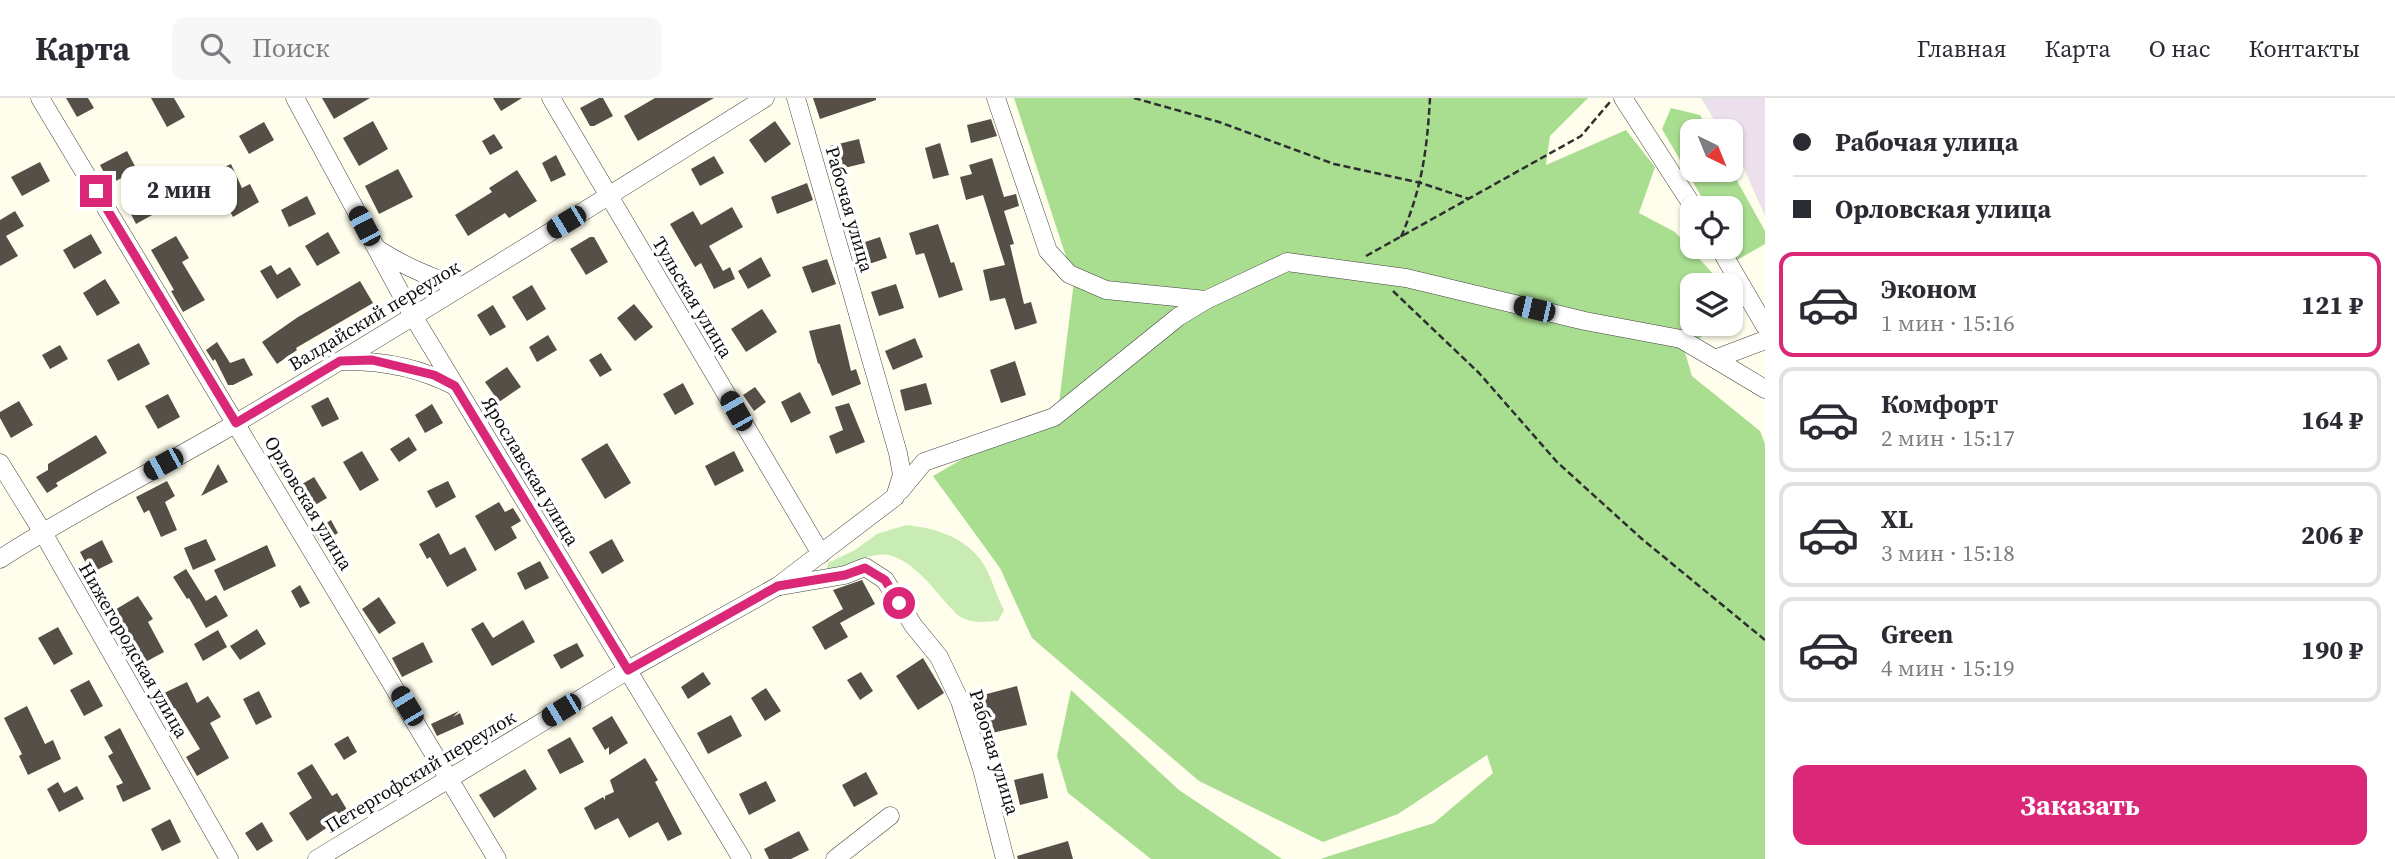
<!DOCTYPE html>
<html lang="ru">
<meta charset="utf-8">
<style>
:root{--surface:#fff;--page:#f7f7f7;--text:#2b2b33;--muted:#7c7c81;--line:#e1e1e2;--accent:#db2777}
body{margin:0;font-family:"Source Serif 4",serif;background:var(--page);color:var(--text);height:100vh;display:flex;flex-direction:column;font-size:26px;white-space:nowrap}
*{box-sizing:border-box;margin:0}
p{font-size:23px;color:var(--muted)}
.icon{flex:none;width:38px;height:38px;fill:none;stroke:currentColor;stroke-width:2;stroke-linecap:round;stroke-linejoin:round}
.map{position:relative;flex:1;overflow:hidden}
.details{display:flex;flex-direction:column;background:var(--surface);width:630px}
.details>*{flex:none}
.guide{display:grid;align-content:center;height:154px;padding:0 28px;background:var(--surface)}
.needle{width:46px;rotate:137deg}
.fabs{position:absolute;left:1680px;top:21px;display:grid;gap:14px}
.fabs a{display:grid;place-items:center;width:63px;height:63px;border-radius:14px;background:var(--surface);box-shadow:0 2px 5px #0004;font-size:35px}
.end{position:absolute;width:32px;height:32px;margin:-16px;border:9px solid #db2777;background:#fff;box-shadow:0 0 0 4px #fff}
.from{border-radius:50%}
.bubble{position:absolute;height:49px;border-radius:14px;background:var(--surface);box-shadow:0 2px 5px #0004;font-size:23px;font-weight:700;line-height:49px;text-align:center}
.car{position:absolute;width:21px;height:42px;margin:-21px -10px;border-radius:9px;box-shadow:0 0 5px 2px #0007;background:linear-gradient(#222 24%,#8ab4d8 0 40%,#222 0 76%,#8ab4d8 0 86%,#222 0)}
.guide b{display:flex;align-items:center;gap:24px;height:66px;font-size:26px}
.guide b+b{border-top:2px solid var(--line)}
.guide i{width:18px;height:18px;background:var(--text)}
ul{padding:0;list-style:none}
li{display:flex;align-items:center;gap:21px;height:105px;margin:0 14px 10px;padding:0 14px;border:4px solid var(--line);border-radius:14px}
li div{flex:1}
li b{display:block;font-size:26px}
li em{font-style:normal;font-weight:700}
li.selected{border-color:var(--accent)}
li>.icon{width:63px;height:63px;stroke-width:1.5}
.cta{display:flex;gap:14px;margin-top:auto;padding:14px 28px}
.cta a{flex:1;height:80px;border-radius:14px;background:var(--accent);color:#fff;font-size:28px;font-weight:700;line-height:80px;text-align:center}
header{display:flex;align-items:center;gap:42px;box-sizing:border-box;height:98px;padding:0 35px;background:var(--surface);border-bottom:2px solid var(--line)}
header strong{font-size:33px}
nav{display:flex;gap:38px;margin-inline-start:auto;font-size:24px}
.search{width:490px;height:63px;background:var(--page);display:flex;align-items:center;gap:18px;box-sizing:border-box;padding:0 24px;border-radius:14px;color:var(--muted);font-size:26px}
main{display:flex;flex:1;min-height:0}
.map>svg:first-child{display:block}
.industrial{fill:#ece0ec}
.green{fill:#c8ecb3}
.forest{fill:#a9de91}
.building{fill:#564f48}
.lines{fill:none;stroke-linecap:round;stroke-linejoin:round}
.minor-casing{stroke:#404040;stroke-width:19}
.path{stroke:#2f2f2f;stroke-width:2.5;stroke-dasharray:7 3.5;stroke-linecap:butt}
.minor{stroke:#fff;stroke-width:18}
.route{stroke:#db2777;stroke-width:9}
.labels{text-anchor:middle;stroke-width:7;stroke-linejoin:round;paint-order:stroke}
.street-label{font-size:19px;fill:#0d0d0d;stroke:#fff}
</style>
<header>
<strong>Карта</strong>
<div class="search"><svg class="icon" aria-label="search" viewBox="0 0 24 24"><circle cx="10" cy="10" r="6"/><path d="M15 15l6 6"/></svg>Поиск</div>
<nav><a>Главная</a><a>Карта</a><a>О нас</a><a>Контакты</a></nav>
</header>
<main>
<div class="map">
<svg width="1765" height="761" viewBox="0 0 1765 761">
<rect width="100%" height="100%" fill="#fffeec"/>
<polygon class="industrial" points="1701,0 1765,0 1765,118 1742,66 1731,48 1731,33 1721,33"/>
<path class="green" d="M 906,427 C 934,430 962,438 980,461 C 991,475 995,496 1004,512 L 998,523 C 987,524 975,525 965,521 C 958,519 953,512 948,507 C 933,490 917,468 895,459 C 871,449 850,472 827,471 L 828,465 L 855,452 L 877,436 Z"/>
<g class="forest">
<polygon points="1014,0 1588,0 1550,38 1546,67 1626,32 1655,69 1639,115 1675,134 1715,178 1718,187 1692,187 1692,226 1719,226 1684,251 1692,278 1760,333 1765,346 1765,761 1320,761 1434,725 1493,675 1487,657 1398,716 1323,744 1199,683 1032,540 1000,470 933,378 1059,305 1074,183"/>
<polygon points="1671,10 1700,17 1709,33 1692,33 1692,72 1731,72 1765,133 1765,146 1737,162 1730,149 1731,110 1708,110 1662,31"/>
<polygon points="1071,592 1179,692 1282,761 1151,761 1068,695 1057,658"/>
</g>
<g class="building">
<polygon points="66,0 88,0 94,10 77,19"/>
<polygon points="151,0 174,0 185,19 167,29"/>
<polygon points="322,0 370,0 334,21"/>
<polygon points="493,0 522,0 501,13"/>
<polygon points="599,0 603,0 613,18 594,28 590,28 580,10"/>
<polygon points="655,0 714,0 638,43 624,18"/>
<polygon points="813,0 876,0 876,2 820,21"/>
<polygon points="991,21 997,38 971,45 967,27"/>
<polygon points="373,23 388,51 359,68 343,40"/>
<polygon points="775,23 791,46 765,65 749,42"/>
<polygon points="264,24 274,42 249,56 239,38"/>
<polygon points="494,36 503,50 490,57 482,43"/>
<polygon points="859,41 865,65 836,72 830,48"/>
<polygon points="940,45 949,77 933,81 925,50"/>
<polygon points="127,53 137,72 110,86 100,67"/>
<polygon points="556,57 566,77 551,84 542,65"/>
<polygon points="714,58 724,75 700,88 691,71"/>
<polygon points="992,60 1004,99 1016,96 1019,108 1004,113 1014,146 1010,147 1024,206 1031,204 1037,225 1015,232 1005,200 990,203 983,172 1005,167 983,97 966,102 960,79 972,76 969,67"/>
<polygon points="40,64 50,83 22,98 11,79"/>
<polygon points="231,66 242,90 250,86 259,104 233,119 217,89 211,91 205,78"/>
<polygon points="398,71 413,99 379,116 365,88"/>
<polygon points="517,72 537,103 509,120 505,115 468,138 455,117 492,94 489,90"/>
<polygon points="807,85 813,102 777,116 771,99"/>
<polygon points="151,94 161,112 136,126 127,108"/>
<polygon points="307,98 316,116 289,129 281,112"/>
<polygon points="732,109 743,129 709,148 723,173 730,169 735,181 714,191 701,165 695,169 670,126 693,113 701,127"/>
<polygon points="15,113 24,128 6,138 18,158 0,168 0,122"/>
<polygon points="938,126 951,165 954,164 963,192 939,200 924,155 916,157 909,135"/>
<polygon points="328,134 340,155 317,168 305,148"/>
<polygon points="91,136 102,155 74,171 63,152"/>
<polygon points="176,138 189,160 182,164 205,202 183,214 171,193 174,192 151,152"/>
<polygon points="590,139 594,139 608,164 586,177 570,151"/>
<polygon points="880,139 887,160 866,167 859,146"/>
<polygon points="761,159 771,178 748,191 738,173"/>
<polygon points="827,161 836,186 812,195 802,169"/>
<polygon points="271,167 277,177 290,169 301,187 277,201 260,173"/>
<polygon points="105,181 120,205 97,218 83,195"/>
<polygon points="360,183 373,205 296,250 297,252 277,266 262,244 298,219"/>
<polygon points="896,186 904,210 879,218 871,194"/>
<polygon points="532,187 546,211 527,223 512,199"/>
<polygon points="634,206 653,229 635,243 617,220"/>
<polygon points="493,207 506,229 490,238 477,217"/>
<polygon points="762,211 777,234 746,254 731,231"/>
<polygon points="840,226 851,273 856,271 861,286 832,298 819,265 818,266 809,233"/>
<polygon points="548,237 557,252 537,264 529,249"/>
<polygon points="915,240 923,259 893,272 885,253"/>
<polygon points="217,244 230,265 244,260 253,277 233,287 228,287 215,261 213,263 206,252"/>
<polygon points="139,245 150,266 118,283 107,262"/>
<polygon points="60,247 68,261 50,271 42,257"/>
<polygon points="601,255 612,272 600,279 589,262"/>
<polygon points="1015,263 1026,297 1001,305 990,272"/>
<polygon points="507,269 521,289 499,304 485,284"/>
<polygon points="683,285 694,306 675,317 663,296"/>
<polygon points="926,285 932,306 905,313 900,292"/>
<polygon points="755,289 766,304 754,313 743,297"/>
<polygon points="800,294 811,315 791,325 781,304"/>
<polygon points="168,296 180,319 158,331 145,308"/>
<polygon points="328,299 339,321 322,329 311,308"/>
<polygon points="19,303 33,327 11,340 0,320 0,314"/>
<polygon points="849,305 865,344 836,356 829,338 843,332 835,309"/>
<polygon points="432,306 443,325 425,335 415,317"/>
<polygon points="96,337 107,355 56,385 58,388 47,395 36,379 48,372 48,366"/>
<polygon points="409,339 417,352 399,364 390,351"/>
<polygon points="607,345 631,385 605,401 581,361"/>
<polygon points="362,353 379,382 360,393 343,364"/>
<polygon points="734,353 744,373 715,388 705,368"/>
<polygon points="218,366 228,384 201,398"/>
<polygon points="314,379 327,400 310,410 297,389"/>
<polygon points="167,383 175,398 165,404 177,432 161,439 149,412 144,415 136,399"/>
<polygon points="448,383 456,399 436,410 427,393"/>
<polygon points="499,404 505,414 513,410 521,423 511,429 517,440 495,453 475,418"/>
<polygon points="331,422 338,435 321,445 313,433"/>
<polygon points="439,435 450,457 465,449 477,472 447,489 430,459 427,461 419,446"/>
<polygon points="206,441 216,462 193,472 184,450"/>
<polygon points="612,441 624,463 602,476 589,454"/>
<polygon points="102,442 113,464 91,475 80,454"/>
<polygon points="267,447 276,468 224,493 214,472"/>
<polygon points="540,463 549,480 525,492 517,475"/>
<polygon points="186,471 206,503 216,497 228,518 206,530 189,500 187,501 173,479"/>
<polygon points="862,482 875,506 840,525 848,539 825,552 812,529 843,511 833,492"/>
<polygon points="300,487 310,505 300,510 291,493"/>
<polygon points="138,498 153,521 148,524 164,554 138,568 108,516"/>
<polygon points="379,499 396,525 379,536 362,511"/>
<polygon points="523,522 535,544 492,568 471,531 483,524 493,540"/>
<polygon points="58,529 73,556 54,567 38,540"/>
<polygon points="257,531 266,546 240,562 230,548"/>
<polygon points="218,532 227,549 203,563 194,546"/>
<polygon points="423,544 433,564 402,579 392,560"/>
<polygon points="577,545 584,558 561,571 553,557"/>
<polygon points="923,560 944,595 918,612 896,578"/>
<polygon points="703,574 711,586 688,601 681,589"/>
<polygon points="861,574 873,593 860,602 847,582"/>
<polygon points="89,582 103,608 84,618 70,592"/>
<polygon points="187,584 197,605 208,598 221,619 210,625 229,660 197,678 186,659 200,651 175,610 168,613 160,597"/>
<polygon points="1017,588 1027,627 992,635 983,597"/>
<polygon points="766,590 781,613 765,623 751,600"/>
<polygon points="259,593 272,619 256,627 243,601"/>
<polygon points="27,608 45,646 53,642 61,661 28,677 19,658 22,656 4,620"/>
<polygon points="459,613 453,619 460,615 464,626 437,638 431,626"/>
<polygon points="731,617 742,638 708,656 697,635"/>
<polygon points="612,618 628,645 609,657 609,649 605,652 592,630"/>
<polygon points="120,630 151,691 123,704 116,688 123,685 108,658 113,655 104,639"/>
<polygon points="348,638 357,654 344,662 334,646"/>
<polygon points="570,639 584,664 560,676 547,652"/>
<polygon points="645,660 658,682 655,684 682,736 668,743 658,724 629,740 618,720 595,732 584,710 603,699 605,702 605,698 614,694 610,682"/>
<polygon points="312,666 332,698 337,695 349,715 307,743 289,715 312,700 297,675"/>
<polygon points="525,671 537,691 494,720 479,697"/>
<polygon points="866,674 878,696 854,709 842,687"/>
<polygon points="1043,675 1048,700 1020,707 1014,682"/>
<polygon points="766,683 776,703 749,717 739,696"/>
<polygon points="58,684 64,695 77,688 84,701 59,714 47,691"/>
<polygon points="170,721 181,744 162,753 151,731"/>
<polygon points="262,724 273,743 257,753 245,735"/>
<polygon points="799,733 809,752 791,761 769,761 764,751"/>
<polygon points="1068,743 1073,761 1018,761 1017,758"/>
</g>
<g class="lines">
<g class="minor-casing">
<g id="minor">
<polyline points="40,0 497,761"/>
<polyline points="295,0 413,218 742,761"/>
<polyline points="551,0 821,456"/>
<polyline points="996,0 1048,153 1069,176 1106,192 1206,202"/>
<polyline points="1623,0 1694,110"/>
<polyline points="1719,149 1765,228"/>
<path d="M 379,152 C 406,169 431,181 462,188"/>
<polyline points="1715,261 1765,291"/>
<path d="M 341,263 C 380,262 420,270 455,288"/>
<polyline points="0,365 42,433 229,761"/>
<polyline points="900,393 924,364 1054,319 1178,219 1206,202 1287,164 1406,180 1585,223 1681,241 1715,261 1765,242"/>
<path d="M 0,461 C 77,411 159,371 238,324 C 415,219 590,110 765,0"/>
<polyline points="781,488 845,477 865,469 885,482 913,527 939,559 960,603 982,671 1005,761"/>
<polyline points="317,761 628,572 778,488 895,399 902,377 898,355 796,0"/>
<polyline points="835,761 890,718"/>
</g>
</g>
<g class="path">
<polyline points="1134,0 1219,24 1334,66 1421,85 1469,101"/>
<path d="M 1401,139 C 1422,90 1427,53 1430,0"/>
<polyline points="1366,158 1581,38 1610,4"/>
<polyline points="1393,193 1479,275 1557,364 1642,441 1765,542"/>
</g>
<use href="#minor" class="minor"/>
</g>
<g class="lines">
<polyline class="route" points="96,93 236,325 340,263 372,262 434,277 455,288 628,572 778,488 845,477 865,470 885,482 899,505"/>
</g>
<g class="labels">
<g class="street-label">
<text transform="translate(850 111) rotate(74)" y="7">Рабочая улица</text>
<text transform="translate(693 199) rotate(59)" y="7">Тульская улица</text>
<text transform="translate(374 217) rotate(-31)" y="7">Валдайский переулок</text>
<text transform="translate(531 373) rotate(59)" y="7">Ярославская улица</text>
<text transform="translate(309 405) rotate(59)" y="7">Орловская улица</text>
<text transform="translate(134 552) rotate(60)" y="7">Нижегородская улица</text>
<text transform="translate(995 654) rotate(73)" y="7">Рабочая улица</text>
<text transform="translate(420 673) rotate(-31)" y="7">Петергофский переулок</text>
</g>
</g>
</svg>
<div class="fabs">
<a><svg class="needle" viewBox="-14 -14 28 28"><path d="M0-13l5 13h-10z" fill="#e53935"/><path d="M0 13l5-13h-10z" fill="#7c7c81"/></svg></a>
<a><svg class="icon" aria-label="locate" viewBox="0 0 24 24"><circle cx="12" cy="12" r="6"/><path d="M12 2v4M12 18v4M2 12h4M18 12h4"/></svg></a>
<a><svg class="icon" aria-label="layers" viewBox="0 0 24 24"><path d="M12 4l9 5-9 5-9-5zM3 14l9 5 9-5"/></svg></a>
</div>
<i class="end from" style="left:899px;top:505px"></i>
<i class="end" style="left:96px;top:93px"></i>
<div class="bubble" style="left:121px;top:68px;width:116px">2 мин</div>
<i class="car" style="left:566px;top:124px;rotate:239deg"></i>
<i class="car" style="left:364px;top:128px;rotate:332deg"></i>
<i class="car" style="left:1534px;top:211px;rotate:283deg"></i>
<i class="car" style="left:736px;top:313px;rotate:330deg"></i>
<i class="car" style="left:163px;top:366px;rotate:241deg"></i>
<i class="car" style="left:407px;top:608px;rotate:329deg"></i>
<i class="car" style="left:561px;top:612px;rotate:239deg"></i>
</div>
<section class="details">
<div class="guide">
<b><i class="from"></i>Рабочая улица</b>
<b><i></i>Орловская улица</b>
</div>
<ul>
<li class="selected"><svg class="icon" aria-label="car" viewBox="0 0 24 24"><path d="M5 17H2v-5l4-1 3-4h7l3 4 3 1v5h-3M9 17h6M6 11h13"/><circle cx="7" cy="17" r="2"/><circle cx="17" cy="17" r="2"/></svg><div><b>Эконом</b><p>1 мин · 15:16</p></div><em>121 ₽</em></li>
<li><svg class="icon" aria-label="car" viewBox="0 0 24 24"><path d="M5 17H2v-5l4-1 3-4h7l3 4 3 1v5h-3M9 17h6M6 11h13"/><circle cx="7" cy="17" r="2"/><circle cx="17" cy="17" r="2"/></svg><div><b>Комфорт</b><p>2 мин · 15:17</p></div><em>164 ₽</em></li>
<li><svg class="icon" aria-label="car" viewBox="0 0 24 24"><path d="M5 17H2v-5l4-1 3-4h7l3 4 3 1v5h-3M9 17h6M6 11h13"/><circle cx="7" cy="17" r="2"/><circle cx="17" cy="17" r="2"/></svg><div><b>XL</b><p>3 мин · 15:18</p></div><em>206 ₽</em></li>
<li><svg class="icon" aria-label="car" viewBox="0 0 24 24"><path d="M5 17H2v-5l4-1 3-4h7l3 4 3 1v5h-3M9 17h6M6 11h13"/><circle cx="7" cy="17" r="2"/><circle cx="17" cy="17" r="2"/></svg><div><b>Green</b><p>4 мин · 15:19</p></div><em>190 ₽</em></li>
</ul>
<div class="cta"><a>Заказать</a></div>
</section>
</main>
